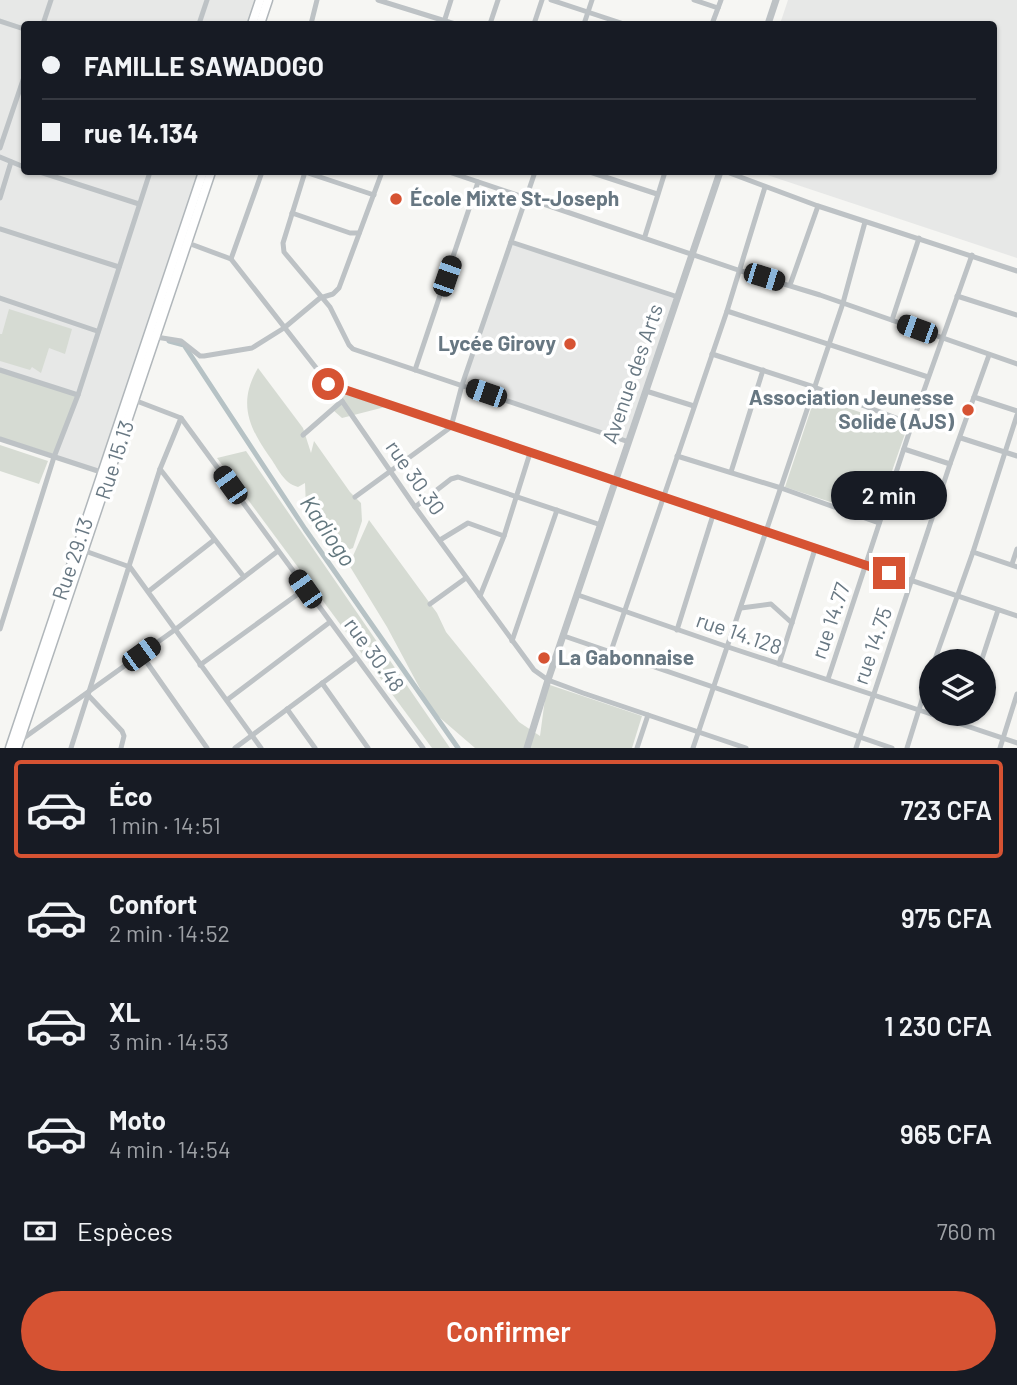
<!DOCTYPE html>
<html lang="fr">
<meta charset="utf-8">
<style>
:root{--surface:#171b24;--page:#242831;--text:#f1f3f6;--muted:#9ea1a6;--line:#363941;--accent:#d65333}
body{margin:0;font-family:Barlow,sans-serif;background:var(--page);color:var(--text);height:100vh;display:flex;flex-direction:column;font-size:26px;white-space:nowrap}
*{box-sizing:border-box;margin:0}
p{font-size:23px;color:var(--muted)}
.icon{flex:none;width:38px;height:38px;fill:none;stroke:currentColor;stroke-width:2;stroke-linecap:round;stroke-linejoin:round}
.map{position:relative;height:748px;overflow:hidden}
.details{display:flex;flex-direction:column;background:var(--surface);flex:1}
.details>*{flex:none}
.banner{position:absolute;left:21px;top:21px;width:976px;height:154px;border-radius:7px;box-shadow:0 2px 5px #0004;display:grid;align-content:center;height:154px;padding:0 21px;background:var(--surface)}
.buttons{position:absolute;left:919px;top:649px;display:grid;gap:14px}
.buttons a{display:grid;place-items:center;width:77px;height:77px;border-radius:50%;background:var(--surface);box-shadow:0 2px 5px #0004;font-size:35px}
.end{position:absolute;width:32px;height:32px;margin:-16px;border:9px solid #d65333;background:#fff;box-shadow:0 0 0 4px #fff}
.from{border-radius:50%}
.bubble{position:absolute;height:49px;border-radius:24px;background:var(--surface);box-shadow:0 2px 5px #0004;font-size:23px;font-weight:600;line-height:49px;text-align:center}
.car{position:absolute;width:21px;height:42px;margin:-21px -10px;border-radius:9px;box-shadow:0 0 5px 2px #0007;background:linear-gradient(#222 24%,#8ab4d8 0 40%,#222 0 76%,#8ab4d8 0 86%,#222 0)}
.banner b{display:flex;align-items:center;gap:24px;height:66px;font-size:26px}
.banner b+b{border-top:2px solid var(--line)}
.banner i{width:18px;height:18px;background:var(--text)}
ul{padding:12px 0 0;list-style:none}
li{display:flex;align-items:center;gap:21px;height:98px;margin:0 14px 10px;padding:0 7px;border:4px solid transparent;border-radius:7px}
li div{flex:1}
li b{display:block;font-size:26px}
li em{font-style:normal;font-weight:600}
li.current{border-color:var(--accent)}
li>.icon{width:63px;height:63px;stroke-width:1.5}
.pay{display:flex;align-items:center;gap:18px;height:77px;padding:0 21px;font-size:26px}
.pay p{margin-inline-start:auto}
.button{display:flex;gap:14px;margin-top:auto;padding:14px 21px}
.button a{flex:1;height:80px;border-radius:42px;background:var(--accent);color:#fff;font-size:28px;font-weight:600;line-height:80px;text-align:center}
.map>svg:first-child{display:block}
.built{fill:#e7e8e7}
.green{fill:#d6dbd3}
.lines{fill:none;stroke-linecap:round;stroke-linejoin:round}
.canal{stroke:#b6c2c5;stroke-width:5}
.secondary-casing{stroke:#b0b6ba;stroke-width:11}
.minor{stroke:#bdc2c5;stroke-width:5}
.tertiary{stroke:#bdc2c5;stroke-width:7}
.secondary{stroke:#fff;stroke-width:8}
.route{stroke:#d65333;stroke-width:9}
.poi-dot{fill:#d65333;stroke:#fff;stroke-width:2.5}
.labels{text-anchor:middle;stroke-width:7;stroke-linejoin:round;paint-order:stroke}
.poi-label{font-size:21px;font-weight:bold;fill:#677782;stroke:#fff;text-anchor:start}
.street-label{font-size:21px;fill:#677782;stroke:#fff}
.water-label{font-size:23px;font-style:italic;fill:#63787f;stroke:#fff}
</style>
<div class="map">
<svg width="1017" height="748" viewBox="0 0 1017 748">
<rect width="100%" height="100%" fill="#f6f6f3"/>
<g class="built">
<polygon points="0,0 260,0 252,24 24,24 24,172 203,172 103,472 0,438"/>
<polygon points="788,0 1017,0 1017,258 758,172 994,172 994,24 780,24"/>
<polygon points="511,244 678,297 627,444 464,385"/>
</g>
<g class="green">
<polygon points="9,309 72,329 65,354 49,348 41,373 32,367 30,370 0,361 0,334 2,334"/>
<path d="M 258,368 L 303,428 L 311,453 L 314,441 L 350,492 L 361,503 L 362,521 L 353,548 L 340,553 L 306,507 L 305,483 L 298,487 C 283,483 278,468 269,456 C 248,426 238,402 258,368 Z"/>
<polygon points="0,370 77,395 53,454 0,437"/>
<polygon points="335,388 384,404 385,407 342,418 333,410 344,401"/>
<polygon points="815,397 907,428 876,517 785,487"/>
<polygon points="0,445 48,461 39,484 0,471"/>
<polygon points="246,451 450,748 432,748 217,458"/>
<polygon points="369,520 437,613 446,632 519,722 540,736 547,684 642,716 632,748 475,748 432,711 387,627 349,565"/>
</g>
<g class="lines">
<polyline class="canal" points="169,341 184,345 305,529 458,748"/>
<g class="secondary-casing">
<g id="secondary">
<polyline points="252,24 260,0"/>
<polyline points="260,24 268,0"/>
<polyline points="10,748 203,172"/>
<polyline points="17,748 211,172"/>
</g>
</g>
<g class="minor">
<polyline points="378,0 455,24"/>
<polyline points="551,0 624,24"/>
<polyline points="694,0 718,8"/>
<polyline points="0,21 24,29"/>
<polyline points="444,22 451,0"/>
<polyline points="43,24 51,0"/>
<polyline points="199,24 207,0"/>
<polyline points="311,24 317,0"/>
<polyline points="490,24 498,0"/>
<polyline points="534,24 542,0"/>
<polyline points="584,24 592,0"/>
<polyline points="712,24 721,0"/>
<polyline points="0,148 24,77"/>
<polyline points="0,157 24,167"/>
<polyline points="40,172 139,204"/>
<polyline points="305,172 283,243 284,252 330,307 349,345 353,349 629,442"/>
<polyline points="305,172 374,195"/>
<polyline points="449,172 738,270 820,295 1017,364"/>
<polyline points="590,172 657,194"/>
<polyline points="727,172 818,206 1017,271"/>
<polyline points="0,198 11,162"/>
<polyline points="292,213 350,233 359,233"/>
<polyline points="0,229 119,267"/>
<polyline points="645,236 665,172"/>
<polyline points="511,242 678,297"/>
<polyline points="188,243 231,259"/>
<polyline points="231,259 342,401 415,507 534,670 548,680 583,693 746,748"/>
<polyline points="231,259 262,172"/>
<polyline points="790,285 818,206"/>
<polyline points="957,296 1017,315"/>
<polyline points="0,298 97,331"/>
<polyline points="727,311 928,377"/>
<polyline points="892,320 919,238"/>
<polyline points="156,337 181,341 200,356 204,356 252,348 284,328 320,298 333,294 339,288 382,172"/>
<polyline points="712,354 814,387 912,424"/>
<polyline points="0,370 78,395"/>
<polyline points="415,370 478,182"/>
<polyline points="330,385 1017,616"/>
<polyline points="646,391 694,406"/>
<polyline points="974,397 1017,411"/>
<polyline points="134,400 181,418 423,748"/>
<polyline points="303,435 342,401"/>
<polyline points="961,438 1017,456"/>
<polyline points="0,439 104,473"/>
<polyline points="904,449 950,464"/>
<polyline points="677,456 781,488 879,523"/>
<polyline points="160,469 244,577"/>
<polyline points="731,472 763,370"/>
<polyline points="355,497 451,427 462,385 535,172"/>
<polyline points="415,507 451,479 458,477 601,525"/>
<polyline points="440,540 468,523 504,536"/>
<polyline points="85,551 130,567 261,748"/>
<polyline points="973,552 1017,567"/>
<polyline points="1012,564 1017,549"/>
<polyline points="149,591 214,540"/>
<polyline points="578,595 728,647 931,714"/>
<polyline points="480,596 504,536 530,453"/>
<polyline points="430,604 466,578"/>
<polyline points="741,608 771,604 792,623"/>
<polyline points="0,629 54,457 78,395 150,172"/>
<polyline points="677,630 713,515"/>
<polyline points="564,636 892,748"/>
<polyline points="512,641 557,510"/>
<polyline points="141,654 207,748"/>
<polyline points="610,654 727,311 765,187"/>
<polyline points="934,662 973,552 1017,415"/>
<polyline points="981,662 998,610"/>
<polyline points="779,664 815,549"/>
<polyline points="200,665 305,589"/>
<polyline points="828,679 912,424 972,255"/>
<polyline points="322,683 368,748"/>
<polyline points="89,696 122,731 124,736 121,748"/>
<polyline points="227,700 330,622"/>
<polyline points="287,709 315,748"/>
<polyline points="931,714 1017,743"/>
<polyline points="21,740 176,629 278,551"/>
<polyline points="71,748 160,469 181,418"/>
<polyline points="235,748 356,658"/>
<polyline points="637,748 648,715"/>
<polyline points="693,748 843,303 865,222"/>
<polyline points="856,748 950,464 989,355"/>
<polyline points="907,748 931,671"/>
<polyline points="1000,748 1017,694"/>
</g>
<g class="tertiary">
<polyline points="768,24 776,0"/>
<polyline points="527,748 548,680 720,172"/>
</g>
<use href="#secondary" class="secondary"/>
</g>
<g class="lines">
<polyline class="route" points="328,384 889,573"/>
</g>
<g class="poi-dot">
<circle cx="396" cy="199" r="7"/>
<circle cx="570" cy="344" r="7"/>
<circle cx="968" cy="410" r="7"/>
<circle cx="544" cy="658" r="7"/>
</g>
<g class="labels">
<g class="poi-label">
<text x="410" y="206">École Mixte St-Joseph</text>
<text x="556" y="351" text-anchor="end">Lycée Girovy</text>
<text x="954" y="405" text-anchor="end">Association Jeunesse<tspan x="954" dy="24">Solide (AJS)</tspan></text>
<text x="558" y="665">La Gabonnaise</text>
</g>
<g class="street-label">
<text transform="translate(633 374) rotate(-71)" y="7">Avenue des Arts</text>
<text transform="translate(115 460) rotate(-72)" y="7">Rue 15.13</text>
<text transform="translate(415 478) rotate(55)" y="7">rue 30.30</text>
<text transform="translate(73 559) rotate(-71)" y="7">Rue 29.13</text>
<text transform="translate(831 621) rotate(-71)" y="7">rue 14.77</text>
<text transform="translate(739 634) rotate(19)" y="7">rue 14.128</text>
<text transform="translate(873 646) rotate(-71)" y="7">rue 14.75</text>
<text transform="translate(374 655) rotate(54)" y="7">rue 30.48</text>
</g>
<g class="water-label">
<text transform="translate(328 531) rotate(56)" y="8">Kadiogo</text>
</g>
</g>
</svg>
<div class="buttons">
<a><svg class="icon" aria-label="layers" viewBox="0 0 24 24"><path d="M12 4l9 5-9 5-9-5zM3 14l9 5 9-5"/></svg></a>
</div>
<i class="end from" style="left:328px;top:384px"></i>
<i class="end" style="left:889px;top:573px"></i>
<div class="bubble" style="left:831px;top:471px;width:116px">2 min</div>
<i class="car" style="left:447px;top:276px;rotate:19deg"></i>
<i class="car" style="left:764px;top:277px;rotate:107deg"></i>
<i class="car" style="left:917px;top:329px;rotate:290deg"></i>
<i class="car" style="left:486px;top:393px;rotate:289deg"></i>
<i class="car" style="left:230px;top:485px;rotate:324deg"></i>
<i class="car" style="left:305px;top:589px;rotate:325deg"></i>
<i class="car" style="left:141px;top:654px;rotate:54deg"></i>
<div class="banner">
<b><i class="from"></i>FAMILLE SAWADOGO</b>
<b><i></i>rue 14.134</b>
</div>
</div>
<section class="details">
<ul>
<li class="current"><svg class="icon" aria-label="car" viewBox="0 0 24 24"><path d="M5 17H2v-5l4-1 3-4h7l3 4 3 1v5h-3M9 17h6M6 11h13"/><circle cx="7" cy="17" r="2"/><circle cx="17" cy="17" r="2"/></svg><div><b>Éco</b><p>1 min · 14:51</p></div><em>723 CFA</em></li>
<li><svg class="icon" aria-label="car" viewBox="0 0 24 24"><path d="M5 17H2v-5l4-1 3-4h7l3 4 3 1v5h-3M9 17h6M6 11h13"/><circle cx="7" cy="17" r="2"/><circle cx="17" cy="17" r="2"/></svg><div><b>Confort</b><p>2 min · 14:52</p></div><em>975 CFA</em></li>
<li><svg class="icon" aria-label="car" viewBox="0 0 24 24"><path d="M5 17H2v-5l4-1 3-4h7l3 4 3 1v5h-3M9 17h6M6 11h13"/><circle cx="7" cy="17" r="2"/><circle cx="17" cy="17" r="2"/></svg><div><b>XL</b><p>3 min · 14:53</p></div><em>1 230 CFA</em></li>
<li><svg class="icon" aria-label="car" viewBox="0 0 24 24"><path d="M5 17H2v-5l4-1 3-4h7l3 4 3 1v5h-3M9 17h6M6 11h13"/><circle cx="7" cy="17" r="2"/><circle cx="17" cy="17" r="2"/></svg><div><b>Moto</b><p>4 min · 14:54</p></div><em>965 CFA</em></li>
</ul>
<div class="pay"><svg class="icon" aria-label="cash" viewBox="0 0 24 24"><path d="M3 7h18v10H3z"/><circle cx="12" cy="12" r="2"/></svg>Espèces<p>760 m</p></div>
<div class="button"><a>Confirmer</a></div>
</section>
